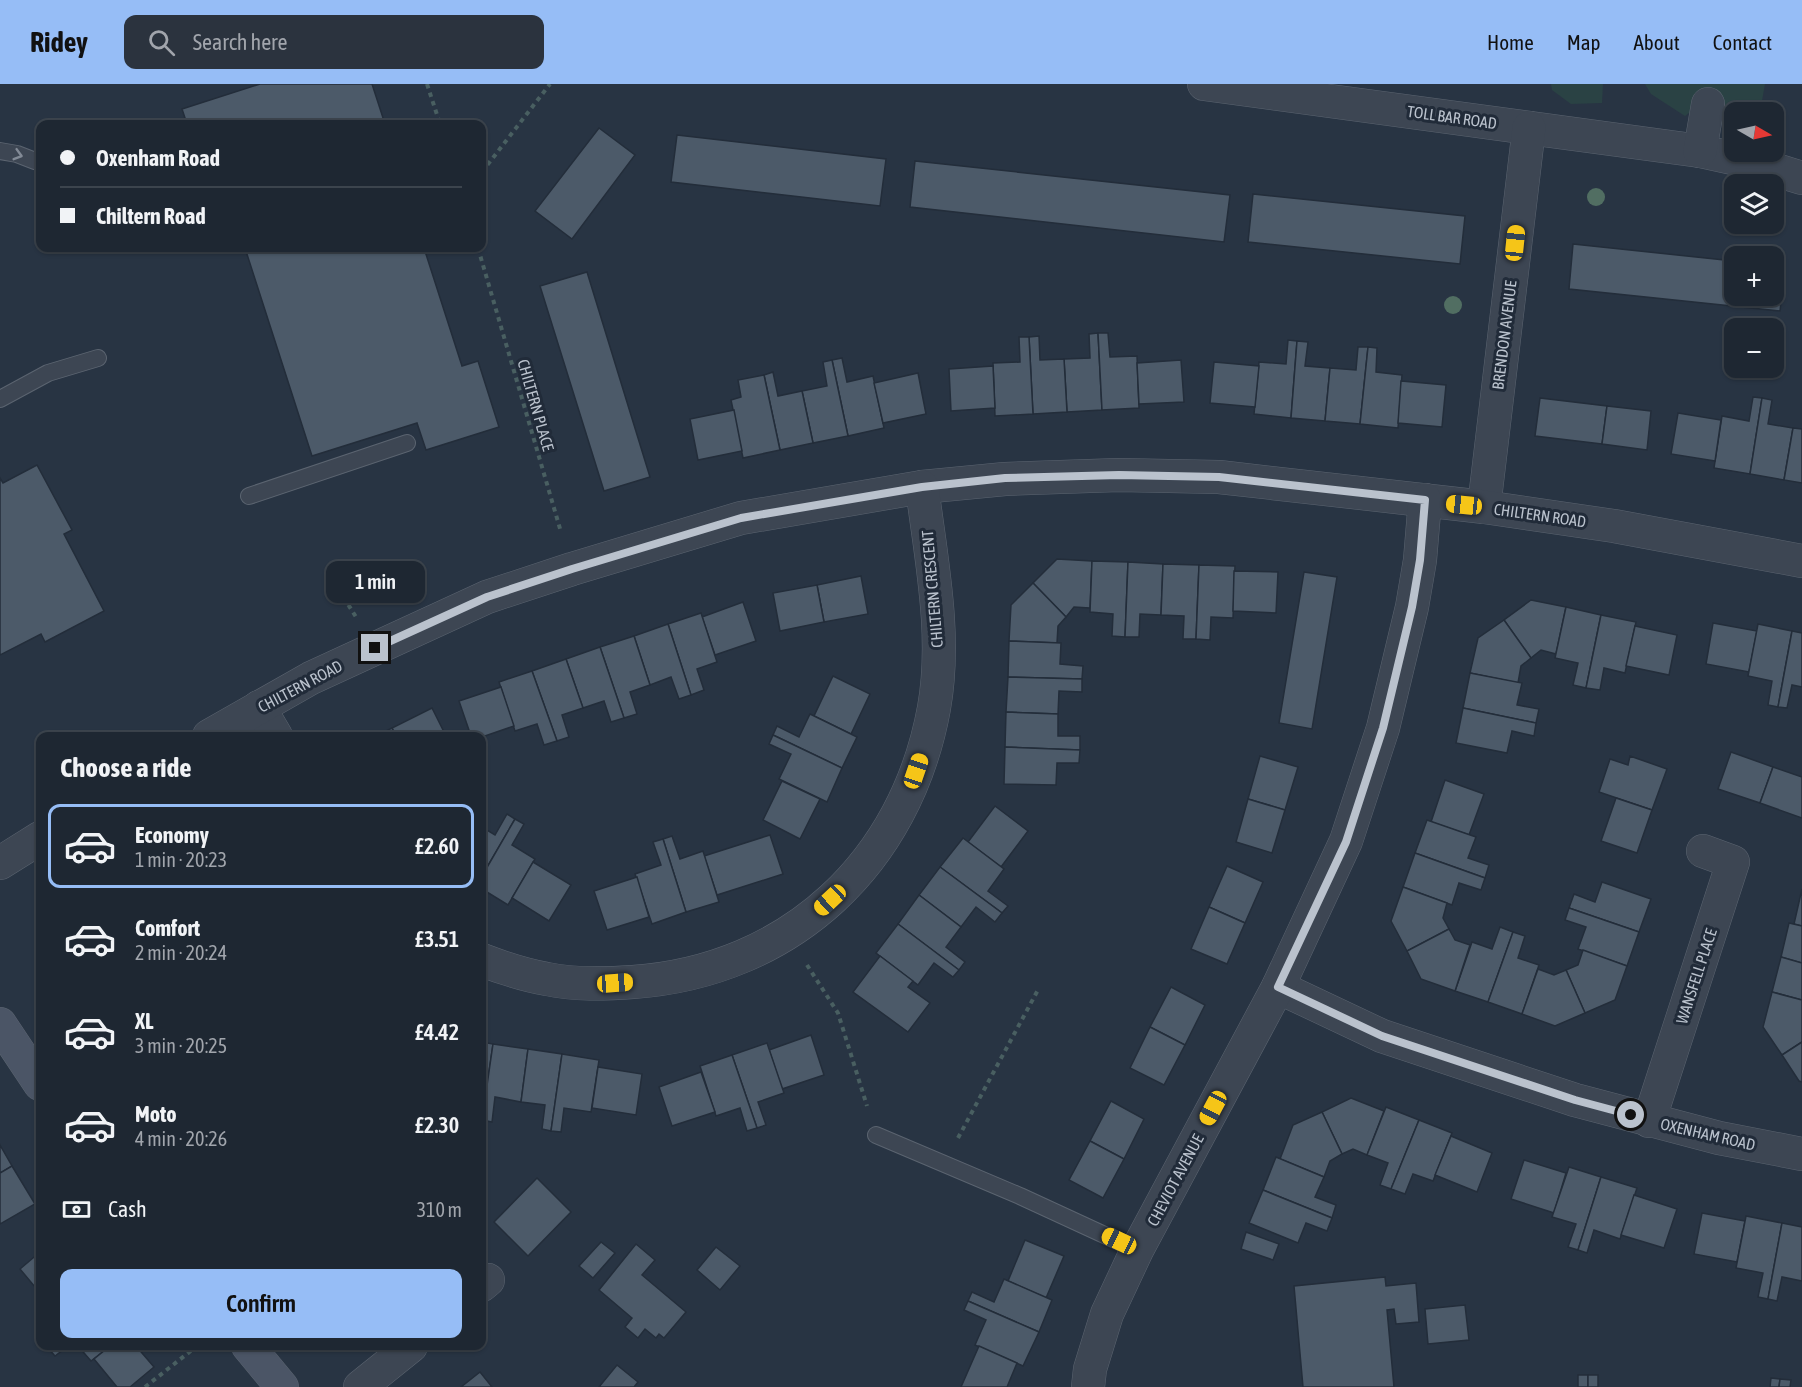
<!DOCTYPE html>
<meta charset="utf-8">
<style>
:root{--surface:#1e2732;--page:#2b333e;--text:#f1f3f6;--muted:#a1a5ac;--line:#3c444d;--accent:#96bdf6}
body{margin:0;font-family:"Asap Condensed",sans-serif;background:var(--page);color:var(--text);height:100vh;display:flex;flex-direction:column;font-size:22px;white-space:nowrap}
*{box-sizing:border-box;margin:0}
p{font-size:20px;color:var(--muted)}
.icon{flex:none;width:33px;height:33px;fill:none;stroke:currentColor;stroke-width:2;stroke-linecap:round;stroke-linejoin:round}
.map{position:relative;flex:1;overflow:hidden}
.drawer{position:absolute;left:36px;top:648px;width:450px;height:618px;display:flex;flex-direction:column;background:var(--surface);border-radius:12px;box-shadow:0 2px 4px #0004,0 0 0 2px var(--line)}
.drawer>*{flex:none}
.top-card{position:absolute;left:36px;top:36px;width:450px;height:132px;border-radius:12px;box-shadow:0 2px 4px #0004,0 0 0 2px var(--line);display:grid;align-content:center;height:132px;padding:0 24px;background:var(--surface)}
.needle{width:39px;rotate:99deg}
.tools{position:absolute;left:1724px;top:18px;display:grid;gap:12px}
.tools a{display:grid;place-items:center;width:60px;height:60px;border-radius:12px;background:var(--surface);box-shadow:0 2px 4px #0004,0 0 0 2px var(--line);font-size:30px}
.end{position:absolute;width:27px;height:27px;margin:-14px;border:8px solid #bac2cd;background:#111;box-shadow:0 0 0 3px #111}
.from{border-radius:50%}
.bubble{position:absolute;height:42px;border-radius:12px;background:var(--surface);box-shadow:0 2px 4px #0004,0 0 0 2px var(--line);font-size:20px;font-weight:600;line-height:42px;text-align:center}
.car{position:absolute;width:18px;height:36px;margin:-18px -9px;border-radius:8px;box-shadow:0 0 4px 2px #0007;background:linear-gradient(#f5c518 24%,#345 0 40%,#f5c518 0 76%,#345 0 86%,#f5c518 0)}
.top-card b{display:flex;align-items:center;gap:21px;height:57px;font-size:22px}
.top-card b+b{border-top:2px solid var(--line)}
.top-card i{width:15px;height:15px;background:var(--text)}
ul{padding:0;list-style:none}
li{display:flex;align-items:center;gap:18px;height:84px;margin:0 12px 9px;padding:0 12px;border:3px solid transparent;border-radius:12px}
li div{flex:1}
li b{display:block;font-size:22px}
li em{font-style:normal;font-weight:600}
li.selected{border-color:var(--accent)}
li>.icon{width:54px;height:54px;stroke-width:1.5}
h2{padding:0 24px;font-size:27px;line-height:72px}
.pay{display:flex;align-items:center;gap:15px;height:66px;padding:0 24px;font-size:22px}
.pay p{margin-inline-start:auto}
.primary-button{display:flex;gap:12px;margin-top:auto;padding:12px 24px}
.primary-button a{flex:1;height:69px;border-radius:12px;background:var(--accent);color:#111;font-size:24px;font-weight:600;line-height:69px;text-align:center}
header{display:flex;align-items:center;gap:36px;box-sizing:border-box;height:84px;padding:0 30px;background:var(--accent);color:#111}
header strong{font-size:28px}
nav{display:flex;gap:33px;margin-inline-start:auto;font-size:21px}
.search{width:420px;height:54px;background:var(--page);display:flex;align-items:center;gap:15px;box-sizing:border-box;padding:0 21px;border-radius:12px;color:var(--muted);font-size:22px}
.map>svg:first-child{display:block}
.green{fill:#2a4244}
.building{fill:#4c5a69;stroke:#232d3a;stroke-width:1.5}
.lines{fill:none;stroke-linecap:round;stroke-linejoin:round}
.lane-casing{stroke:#5b6470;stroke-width:18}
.street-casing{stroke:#5b6470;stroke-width:34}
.secondary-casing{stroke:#5b6470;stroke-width:34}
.path{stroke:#495f61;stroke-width:4;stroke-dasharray:4.5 4.5;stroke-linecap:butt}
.lane{stroke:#3d4653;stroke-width:16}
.street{stroke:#3d4653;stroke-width:33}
.secondary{stroke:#4b5566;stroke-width:33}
.tree{fill:#516e62}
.oneway{stroke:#828a96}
.route{stroke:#bac2cd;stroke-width:8}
.labels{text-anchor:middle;stroke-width:6;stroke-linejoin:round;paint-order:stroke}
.street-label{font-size:16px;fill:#bac2cd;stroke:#212b39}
</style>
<header>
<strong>Ridey</strong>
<div class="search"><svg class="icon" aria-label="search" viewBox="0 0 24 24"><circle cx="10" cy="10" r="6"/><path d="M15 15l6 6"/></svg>Search here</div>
<nav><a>Home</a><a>Map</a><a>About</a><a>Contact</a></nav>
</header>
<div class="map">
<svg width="1802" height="1303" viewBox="0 0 1802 1303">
<rect width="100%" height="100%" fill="#283443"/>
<g class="green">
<polygon points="1551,0 1603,0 1602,19 1571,20 1552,6"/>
<polygon points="1645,0 1765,0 1760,28 1734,28 1734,34 1718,31 1711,12 1685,32 1651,10"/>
</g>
<g class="building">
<polygon points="260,0 372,0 385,40 187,40 182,25"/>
<polygon points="599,44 635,71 572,155 535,127"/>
<polygon points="677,51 886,75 880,122 671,98"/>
<polygon points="915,77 1230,111 1224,158 910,123"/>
<polygon points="1253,110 1465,132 1460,180 1248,158"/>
<polygon points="1573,160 1734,177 1734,212 1773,212 1773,181 1785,183 1780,227 1569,205"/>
<polygon points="245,164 424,164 462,282 478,277 499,343 426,366 417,339 312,372"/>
<polygon points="587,188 650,393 604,407 540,202"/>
<polygon points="1098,249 1102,326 1067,328 1064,275 1090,274 1089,250"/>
<polygon points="1098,249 1108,249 1110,273 1137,272 1139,324 1102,326"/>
<polygon points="1039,252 1040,276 1064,275 1067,328 1033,330 1029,253"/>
<polygon points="1019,253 1029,253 1033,330 995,332 993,279 1020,278"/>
<polygon points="1288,256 1297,257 1291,334 1254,330 1259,278 1286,280"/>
<polygon points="1297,257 1308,258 1305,282 1330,284 1325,337 1291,334"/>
<polygon points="1358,263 1368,263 1360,340 1325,337 1330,284 1356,286"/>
<polygon points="1368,263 1377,264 1376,288 1402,291 1398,344 1360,340"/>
<polygon points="842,274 847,298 873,292 884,344 848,352 832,276"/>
<polygon points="832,276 848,352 813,359 802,307 827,302 823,278"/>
<polygon points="1181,276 1184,318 1139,320 1137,279"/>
<polygon points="1214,278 1259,282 1255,323 1210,319"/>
<polygon points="993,282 995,324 951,327 949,285"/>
<polygon points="773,288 778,312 802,307 813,359 780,366 764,291"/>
<polygon points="918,289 926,330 883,339 874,299"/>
<polygon points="764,291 780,366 743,374 731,316 741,313 738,296"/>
<polygon points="1401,297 1446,301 1442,343 1398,339"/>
<polygon points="1753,313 1762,314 1750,390 1714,384 1722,332 1749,337"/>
<polygon points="1540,314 1607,322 1602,360 1535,352"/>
<polygon points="1762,314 1772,316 1768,340 1793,344 1784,396 1750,390"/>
<polygon points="1607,322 1651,327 1647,366 1602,360"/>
<polygon points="734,326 742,367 698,376 690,335"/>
<polygon points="1678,329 1721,336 1715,377 1671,370"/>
<polygon points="1793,344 1802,345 1802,399 1784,396"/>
<polygon points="37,381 72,446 64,450 104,527 45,558 41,550 0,571 0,394 3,399"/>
<polygon points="1057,475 1092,477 1090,524 1074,523 1066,533 1033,499"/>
<polygon points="1092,477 1128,478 1125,553 1112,552 1113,530 1090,528"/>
<polygon points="1128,478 1163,480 1161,531 1140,530 1139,553 1125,553"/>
<polygon points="1163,480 1199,481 1196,555 1183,555 1184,532 1161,531"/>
<polygon points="1199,481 1235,482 1233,534 1211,533 1210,556 1196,555"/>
<polygon points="1234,487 1278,488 1276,529 1233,527"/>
<polygon points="1304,488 1337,493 1312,645 1279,639"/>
<polygon points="861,492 868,530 824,538 817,501"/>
<polygon points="1033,499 1066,533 1058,542 1057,559 1009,557 1011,521"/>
<polygon points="817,501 824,538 780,547 773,509"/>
<polygon points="1531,516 1566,523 1556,570 1541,566 1531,574 1504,536"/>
<polygon points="743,518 756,557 715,571 702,533"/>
<polygon points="1566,523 1601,531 1586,604 1573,601 1578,579 1555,574"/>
<polygon points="701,529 717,578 697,585 704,606 691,611 668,540"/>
<polygon points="1601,531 1636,538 1625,589 1604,584 1600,606 1586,604"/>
<polygon points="1504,536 1531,574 1521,582 1518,599 1470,589 1478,554"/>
<polygon points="1713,539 1757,547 1749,588 1706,580"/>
<polygon points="668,540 691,611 679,615 671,593 650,601 634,552"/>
<polygon points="1758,540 1792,547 1778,623 1768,621 1772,597 1748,592"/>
<polygon points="1635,542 1677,551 1669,591 1626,582"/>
<polygon points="1792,547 1802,549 1802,603 1792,601 1787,624 1778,623"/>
<polygon points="634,552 650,601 630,608 637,630 624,634 600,563"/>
<polygon points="1009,557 1061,559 1060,580 1083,582 1082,595 1008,593"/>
<polygon points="600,563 624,634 611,638 604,617 583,624 566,575"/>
<polygon points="566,575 583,624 562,631 569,653 557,657 532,587"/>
<polygon points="532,587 557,657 544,661 537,640 515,647 499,598"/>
<polygon points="1470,589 1522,599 1517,621 1539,625 1536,639 1463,624"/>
<polygon points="833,592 870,610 851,650 814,632"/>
<polygon points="1008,593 1082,595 1082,608 1059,607 1058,630 1006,628"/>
<polygon points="501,603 514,642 482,653 471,652 459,617"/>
<polygon points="432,624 446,652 396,652 392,644"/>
<polygon points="1463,624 1536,639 1534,652 1512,647 1507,669 1456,659"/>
<polygon points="1006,628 1058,630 1058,652 1080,652 1080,666 1005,663"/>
<polygon points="810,630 857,653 842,684 773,651 777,642 799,653"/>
<polygon points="392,644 396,652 376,652"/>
<polygon points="773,651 842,684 827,718 779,695 791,670 769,660"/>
<polygon points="1005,663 1080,666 1079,679 1057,679 1056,701 1004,700"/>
<polygon points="1731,668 1773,683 1760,719 1718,705"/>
<polygon points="1260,672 1298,683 1285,726 1248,715"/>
<polygon points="1630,672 1667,685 1652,726 1599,708 1610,675 1628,681"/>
<polygon points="1773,683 1802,693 1802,734 1760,719"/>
<polygon points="1445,696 1484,710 1469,751 1431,738"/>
<polygon points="782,697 820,715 800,755 763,736"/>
<polygon points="1616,714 1652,726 1637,769 1601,757"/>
<polygon points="1248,715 1285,726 1272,769 1236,758"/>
<polygon points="995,722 1028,747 1001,783 968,758"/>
<polygon points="507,730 515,735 482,792 482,743 495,751"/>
<polygon points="515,735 524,740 512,761 535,775 508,821 482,805 482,792"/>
<polygon points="1427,736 1476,753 1468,774 1489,781 1485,794 1415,769"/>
<polygon points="770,751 783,790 717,811 704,772"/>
<polygon points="672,752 680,775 703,767 719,818 686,828 663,755"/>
<polygon points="963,754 1004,785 988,807 1008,822 1002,829 940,783"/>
<polygon points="663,755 686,828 652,840 635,790 661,781 653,758"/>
<polygon points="1415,769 1485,794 1481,806 1459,799 1452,821 1403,803"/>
<polygon points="533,778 571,801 549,837 512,814"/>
<polygon points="1227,782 1263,798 1245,839 1209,823"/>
<polygon points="940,783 1002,829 995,838 976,823 961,843 919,811"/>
<polygon points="637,793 649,833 607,846 594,807"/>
<polygon points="1602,798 1651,815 1639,848 1569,824 1574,810 1595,818"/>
<polygon points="1403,803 1447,819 1443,834 1449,845 1407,867 1391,837"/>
<polygon points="1802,805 1802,842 1794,840"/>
<polygon points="919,811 961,843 946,863 965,878 959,886 898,840"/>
<polygon points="1209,823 1245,839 1227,880 1191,865"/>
<polygon points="1569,824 1639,848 1627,882 1578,865 1586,843 1565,836"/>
<polygon points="1789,839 1802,842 1802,879 1781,873"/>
<polygon points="898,840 959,886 953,893 934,879 918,901 876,869"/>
<polygon points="1500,843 1513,848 1488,918 1455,907 1472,858 1492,865"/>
<polygon points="1449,845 1455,856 1470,861 1455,907 1421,895 1407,867"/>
<polygon points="1513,848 1525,852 1518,874 1539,881 1522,930 1488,918"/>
<polygon points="1583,866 1627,882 1615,916 1585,929 1566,886 1578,881"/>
<polygon points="880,872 913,897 908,903 930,919 908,948 853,908"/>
<polygon points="1781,873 1802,879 1802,916 1772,908"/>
<polygon points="1538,885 1554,891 1566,886 1585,929 1555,942 1522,930"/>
<polygon points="1171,903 1205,921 1185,961 1150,943"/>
<polygon points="1772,908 1802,916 1802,958 1782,971 1763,943"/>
<polygon points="1150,943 1185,961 1164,1001 1130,984"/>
<polygon points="811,951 824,991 782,1005 769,966"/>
<polygon points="482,958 493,960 482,1036"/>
<polygon points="1802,958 1802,998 1799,997 1782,971"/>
<polygon points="767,959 784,1009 758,1018 766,1041 757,1044 732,971"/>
<polygon points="493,960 528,965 521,1018 495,1013 492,1038 482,1036"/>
<polygon points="528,965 562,970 551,1047 542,1045 545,1021 521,1018"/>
<polygon points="562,970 599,976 591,1028 564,1024 561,1048 551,1047"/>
<polygon points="732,971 757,1044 747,1047 740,1024 716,1032 700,982"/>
<polygon points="598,983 642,990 636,1031 592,1024"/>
<polygon points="701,988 715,1028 672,1042 659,1003"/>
<polygon points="1351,1014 1384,1027 1367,1071 1353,1065 1342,1070 1322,1028"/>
<polygon points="1111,1017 1144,1035 1124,1075 1090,1057"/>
<polygon points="1386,1023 1419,1036 1391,1105 1380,1101 1388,1079 1367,1071"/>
<polygon points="1322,1028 1342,1070 1330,1077 1324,1093 1280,1075 1293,1041"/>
<polygon points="1419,1036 1452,1049 1433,1097 1413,1090 1405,1110 1391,1105"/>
<polygon points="1451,1052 1492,1069 1477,1108 1435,1091"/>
<polygon points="1090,1057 1124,1075 1103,1114 1069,1096"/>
<polygon points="0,1061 12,1082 0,1089"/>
<polygon points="1276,1073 1324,1093 1315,1113 1336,1121 1332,1134 1263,1106"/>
<polygon points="1524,1076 1566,1089 1554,1129 1511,1115"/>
<polygon points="12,1082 35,1120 0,1140 0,1089"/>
<polygon points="1569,1083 1601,1093 1578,1166 1568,1163 1576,1140 1552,1133"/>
<polygon points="1601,1093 1637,1104 1620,1155 1594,1146 1587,1169 1578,1166"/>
<polygon points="537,1094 571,1128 528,1172 494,1138"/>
<polygon points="1263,1106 1332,1134 1327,1147 1306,1139 1298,1159 1249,1139"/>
<polygon points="1634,1111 1677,1125 1664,1164 1621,1151"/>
<polygon points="1702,1129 1745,1137 1737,1178 1694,1170"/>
<polygon points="1746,1132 1782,1139 1768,1215 1758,1213 1763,1189 1736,1184"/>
<polygon points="1782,1139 1802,1143 1802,1197 1782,1193 1777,1217 1768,1215"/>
<polygon points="1246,1148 1279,1160 1273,1176 1241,1165"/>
<polygon points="1025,1156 1064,1172 1046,1214 1008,1197"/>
<polygon points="601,1158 615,1169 593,1194 579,1182"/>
<polygon points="636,1160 655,1176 642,1191 686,1228 664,1254 659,1250 656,1254 645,1245 638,1254 625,1243 632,1234 599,1206"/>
<polygon points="716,1163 740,1182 720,1206 697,1186"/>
<polygon points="40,1168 40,1209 20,1185"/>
<polygon points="1385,1193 1386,1202 1416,1199 1419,1238 1396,1240 1394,1225 1387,1226 1394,1303 1303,1303 1294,1202"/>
<polygon points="1004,1195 1052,1216 1039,1248 968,1217 972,1208 994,1218"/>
<polygon points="968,1217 1039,1248 1023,1282 975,1261 986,1236 964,1226"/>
<polygon points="1465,1221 1469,1256 1428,1260 1425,1225"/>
<polygon points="52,1262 68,1262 55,1272 48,1264"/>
<polygon points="78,1262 110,1262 91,1277"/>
<polygon points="110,1262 136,1262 154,1283 130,1303 117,1303 94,1275"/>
<polygon points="979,1262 1017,1279 1007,1303 961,1303"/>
<polygon points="617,1281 638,1298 634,1303 599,1303"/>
<polygon points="480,1288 492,1303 461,1303"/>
<rect x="1578" y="1291" width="10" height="12"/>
<rect x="1588" y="1291" width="10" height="12"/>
<polygon points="1771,1294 1780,1295 1779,1303 1770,1303"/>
<polygon points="1780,1295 1791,1296 1790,1303 1779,1303"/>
</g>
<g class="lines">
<g class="lane-casing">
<g id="lane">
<polyline points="0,67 17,70 35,77"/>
<polyline points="0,315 48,289 98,274"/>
<polyline points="249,412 407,359"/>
<polyline points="876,1051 1020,1112 1137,1166"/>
</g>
</g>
<g class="street-casing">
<g id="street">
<polyline points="1204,0 1700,67 1750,78 1802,94"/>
<polyline points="1700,67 1708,20"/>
<polyline points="1484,423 1529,44"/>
<polyline points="259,623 276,652"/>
<polyline points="209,652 311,594 487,513 572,485 741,434 922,403 1005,395 1119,391 1219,393 1484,423 1614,442 1802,477"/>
<polyline points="0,779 40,754"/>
<path d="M 482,876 C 503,884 524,891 547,895 C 575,901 604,900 633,898 C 791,887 906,778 934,624 C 947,551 931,475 922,403"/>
<polyline points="1278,903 1382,952 1575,1016 1719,1054 1802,1070"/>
<polyline points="1649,1037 1733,778 1703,767"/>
<polyline points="482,1201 488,1196"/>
<polyline points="360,1303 411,1262"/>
<polyline points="1088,1303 1090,1285 1107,1230 1137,1166 1278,903 1346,757 1383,644 1412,523 1420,476 1425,416"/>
</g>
</g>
<g class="secondary-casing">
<g id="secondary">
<polyline points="0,940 40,1000"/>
<polyline points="248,1262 282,1303"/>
</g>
</g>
<g class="path">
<polyline points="427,0 440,40"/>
<polyline points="482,88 550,0"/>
<polyline points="478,164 561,448"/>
<polyline points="334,498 356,533"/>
<polyline points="807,881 838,929 867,1022"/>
<polyline points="958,1054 1039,904"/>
<polyline points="145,1303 197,1262"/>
</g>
<use href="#lane" class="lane"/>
<use href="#street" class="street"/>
<use href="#secondary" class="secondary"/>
</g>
<g class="tree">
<circle cx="1596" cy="113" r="9"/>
<circle cx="1453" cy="221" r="9"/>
</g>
<defs><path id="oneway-chevron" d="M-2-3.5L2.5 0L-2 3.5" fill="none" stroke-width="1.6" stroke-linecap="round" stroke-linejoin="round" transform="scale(1.5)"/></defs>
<use class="oneway" href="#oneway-chevron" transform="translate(18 71) rotate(16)"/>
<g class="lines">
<polyline class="route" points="375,564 487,513 572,485 741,434 922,403 1005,394 1119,391 1219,393 1425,416 1420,476 1412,523 1383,644 1346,758 1278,903 1382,952 1575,1016 1631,1031"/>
</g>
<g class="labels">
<g class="street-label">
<text transform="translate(1452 33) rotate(8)" y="6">TOLL BAR ROAD</text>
<text transform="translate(1504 251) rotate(-83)" y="6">BRENDON AVENUE</text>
<text transform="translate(536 321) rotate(74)" y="6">CHILTERN PLACE</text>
<text transform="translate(1540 431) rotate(8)" y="6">CHILTERN ROAD</text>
<text transform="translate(932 505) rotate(-95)" y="6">CHILTERN CRESCENT</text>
<text transform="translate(300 602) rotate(-28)" y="6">CHILTERN ROAD</text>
<text transform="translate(1696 892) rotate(-72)" y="6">WANSFELL PLACE</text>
<text transform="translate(1708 1050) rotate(13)" y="6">OXENHAM ROAD</text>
<text transform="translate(1175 1096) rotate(-62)" y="6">CHEVIOT AVENUE</text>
</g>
</g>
</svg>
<div class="tools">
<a><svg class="needle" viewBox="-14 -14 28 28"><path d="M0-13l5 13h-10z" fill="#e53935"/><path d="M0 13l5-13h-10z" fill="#a1a5ac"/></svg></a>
<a><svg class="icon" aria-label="layers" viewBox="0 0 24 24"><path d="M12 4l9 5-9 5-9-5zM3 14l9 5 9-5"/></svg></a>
<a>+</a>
<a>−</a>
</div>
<i class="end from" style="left:1631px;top:1031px"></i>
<i class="end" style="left:375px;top:564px"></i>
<div class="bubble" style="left:326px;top:477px;width:99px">1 min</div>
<i class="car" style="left:1515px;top:159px;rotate:6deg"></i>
<i class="car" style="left:1464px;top:421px;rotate:276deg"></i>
<i class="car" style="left:916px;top:687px;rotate:19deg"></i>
<i class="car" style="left:830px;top:816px;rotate:227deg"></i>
<i class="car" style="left:615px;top:899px;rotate:86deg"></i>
<i class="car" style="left:1213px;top:1024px;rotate:208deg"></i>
<i class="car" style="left:1119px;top:1157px;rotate:295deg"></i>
<div class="top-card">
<b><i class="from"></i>Oxenham Road</b>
<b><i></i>Chiltern Road</b>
</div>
<section class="drawer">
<h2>Choose a ride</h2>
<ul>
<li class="selected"><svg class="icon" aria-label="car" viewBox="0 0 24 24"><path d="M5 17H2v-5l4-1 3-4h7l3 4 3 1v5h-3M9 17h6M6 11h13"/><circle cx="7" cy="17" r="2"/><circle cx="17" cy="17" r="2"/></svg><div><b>Economy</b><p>1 min · 20:23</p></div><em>£2.60</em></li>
<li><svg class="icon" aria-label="car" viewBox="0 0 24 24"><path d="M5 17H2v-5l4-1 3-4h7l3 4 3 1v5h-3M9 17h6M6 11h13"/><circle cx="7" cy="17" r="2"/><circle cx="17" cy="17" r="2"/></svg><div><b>Comfort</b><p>2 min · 20:24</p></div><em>£3.51</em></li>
<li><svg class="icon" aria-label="car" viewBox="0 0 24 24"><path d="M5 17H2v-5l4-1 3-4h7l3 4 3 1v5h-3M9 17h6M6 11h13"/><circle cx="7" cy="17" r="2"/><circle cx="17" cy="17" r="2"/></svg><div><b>XL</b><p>3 min · 20:25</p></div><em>£4.42</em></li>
<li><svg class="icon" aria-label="car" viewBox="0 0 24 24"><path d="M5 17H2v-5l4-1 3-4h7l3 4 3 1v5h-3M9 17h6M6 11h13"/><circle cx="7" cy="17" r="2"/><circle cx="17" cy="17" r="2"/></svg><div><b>Moto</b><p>4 min · 20:26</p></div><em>£2.30</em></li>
</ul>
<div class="pay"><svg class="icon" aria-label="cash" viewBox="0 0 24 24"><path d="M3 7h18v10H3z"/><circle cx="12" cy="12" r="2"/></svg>Cash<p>310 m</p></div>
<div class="primary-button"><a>Confirm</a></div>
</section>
</div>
